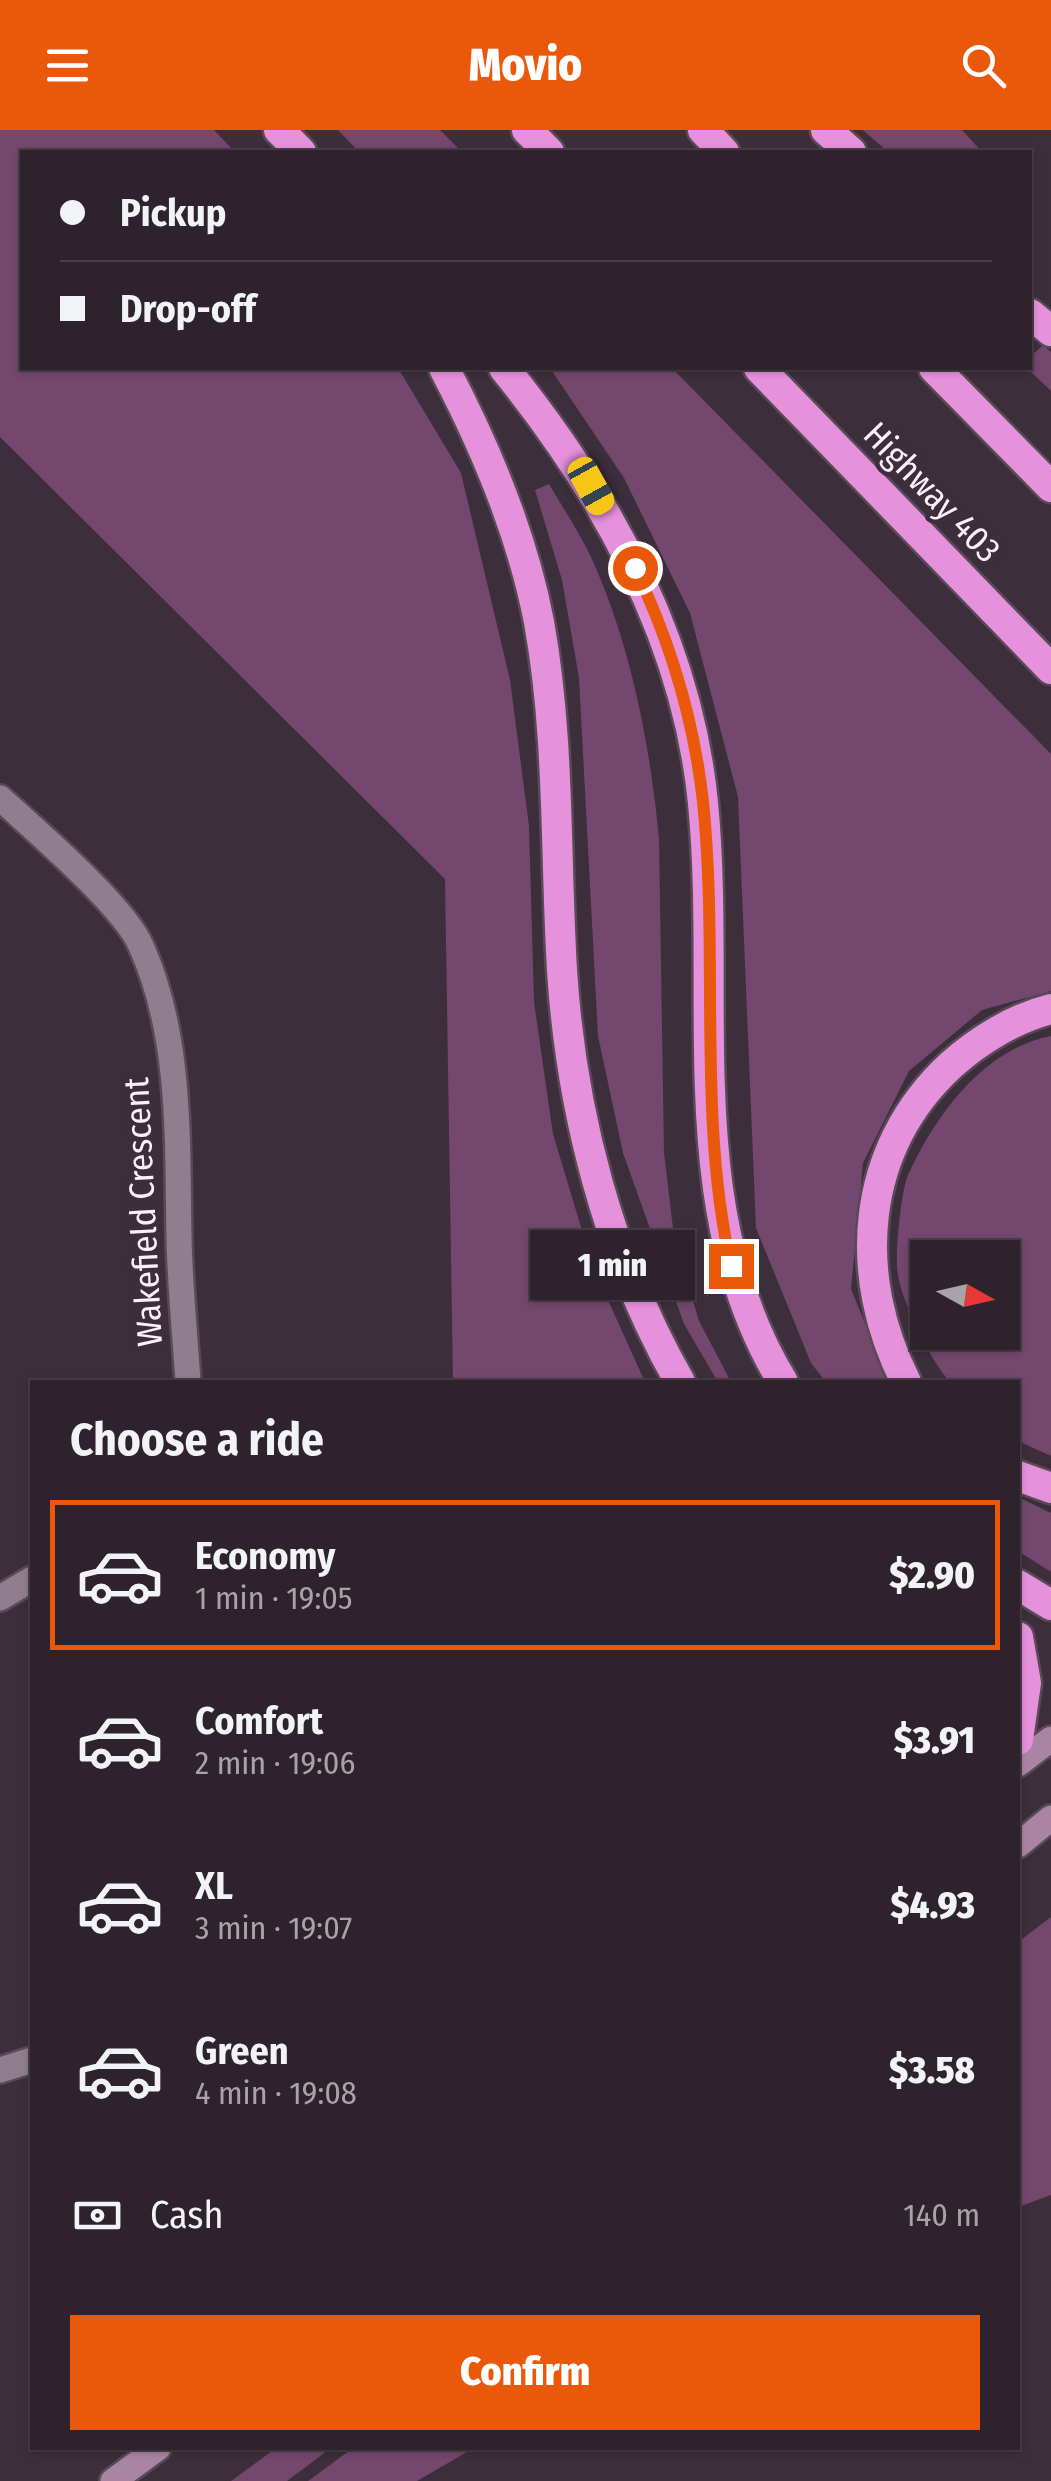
<!DOCTYPE html>
<meta charset="utf-8">
<style>
:root{--surface:#2e222c;--page:#362a34;--text:#f1f3f6;--muted:#a7a4a9;--line:#493f48;--accent:#ea580c}
body{margin:0;font-family:"Fira Sans Condensed",sans-serif;background:var(--page);color:var(--text);height:100vh;display:flex;flex-direction:column;font-size:38px;white-space:nowrap}
*{box-sizing:border-box;margin:0}
p{font-size:32px;color:var(--muted)}
.icon{flex:none;width:55px;height:55px;fill:none;stroke:currentColor;stroke-width:2;stroke-linecap:round;stroke-linejoin:round}
.map{position:relative;flex:1;overflow:hidden}
.side{position:absolute;left:30px;top:1250px;width:990px;height:1070px;display:flex;flex-direction:column;background:var(--surface);border-radius:0px;box-shadow:0 2px 8px #0004,0 0 0 2px var(--line)}
.side>*{flex:none}
.banner{position:absolute;left:20px;top:20px;width:1012px;height:220px;border-radius:0px;box-shadow:0 2px 8px #0004,0 0 0 2px var(--line);display:grid;align-content:center;height:220px;padding:0 40px;background:var(--surface)}
.needle{width:65px;rotate:98deg}
.buttons{position:absolute;left:910px;top:1110px;display:grid;gap:20px}
.buttons a{display:grid;place-items:center;width:110px;height:110px;border-radius:0px;background:var(--surface);box-shadow:0 2px 8px #0004,0 0 0 2px var(--line);font-size:50px}
.end{position:absolute;width:45px;height:45px;margin:-22px;border:12px solid #ea580c;background:#fff;box-shadow:0 0 0 5px #fff}
.from{border-radius:50%}
.bubble{position:absolute;height:70px;border-radius:0px;background:var(--surface);box-shadow:0 2px 8px #0004,0 0 0 2px var(--line);font-size:32px;font-weight:800;line-height:70px;text-align:center}
.car{position:absolute;width:30px;height:60px;margin:-30px -15px;border-radius:12px;box-shadow:0 0 8px 2px #0007;background:linear-gradient(#f5c518 24%,#345 0 40%,#f5c518 0 76%,#345 0 86%,#f5c518 0)}
.banner b{display:flex;align-items:center;gap:35px;height:95px;font-size:38px}
.banner b+b{border-top:2px solid var(--line)}
.banner i{width:25px;height:25px;background:var(--text)}
ul{padding:0;list-style:none}
li{display:flex;align-items:center;gap:30px;height:150px;margin:0 20px 15px;padding:0 20px;border:5px solid transparent;border-radius:0px}
li div{flex:1}
li b{display:block;font-size:38px}
li em{font-style:normal;font-weight:800}
li.selected{border-color:var(--accent)}
li>.icon{width:90px;height:90px;stroke-width:1.5}
h2{padding:0 40px;font-size:45px;line-height:120px}
.pay{display:flex;align-items:center;gap:25px;height:110px;padding:0 40px;font-size:38px}
.pay p{margin-inline-start:auto}
.button{display:flex;gap:20px;margin-top:auto;padding:20px 40px}
.button a{flex:1;height:115px;border-radius:0px;background:var(--accent);color:#fff;font-size:40px;font-weight:800;line-height:115px;text-align:center}
header{display:flex;justify-content:space-between;align-items:center;height:130px;padding:0 40px;background:var(--accent);color:#fff;font-size:45px;font-weight:800}
.map>svg:first-child{display:block}
.green{fill:#74476e;fill-rule:evenodd}
.lines{fill:none;stroke-linecap:round;stroke-linejoin:round}
.minor-casing{stroke:#584b56;stroke-width:30}
.secondary-casing{stroke:#584b56;stroke-width:30}
.motorway-casing{stroke:#584b56;stroke-width:35}
.minor{stroke:#907e8e;stroke-width:25}
.secondary{stroke:#aa84a5;stroke-width:25}
.motorway{stroke:#e691dc;stroke-width:30}
.route{stroke:#ea580c;stroke-width:12}
.labels{text-anchor:middle;stroke-width:9;stroke-linejoin:round;paint-order:stroke}
.street-label{font-size:35px;fill:#fcf1fa;stroke:#3d2e3b}
</style>
<header><svg class="icon" aria-label="menu" viewBox="0 0 24 24"><path d="M4 6h16M4 12h16M4 18h16"/></svg>Movio<svg class="icon" aria-label="search" viewBox="0 0 24 24"><circle cx="10" cy="10" r="6"/><path d="M15 15l6 6"/></svg></header>
<div class="map">
<svg width="1051" height="2351" viewBox="0 0 1051 2351">
<rect width="100%" height="100%" fill="#3d2e3b"/>
<g class="green">
<polygon points="0,0 214,0 235,22 22,22 22,238 398,238 461,343 510,550 529,696 534,872 553,1004 593,1137 645,1252 453,1252 445,749 0,307"/>
<polygon points="338,0 440,0 462,22 359,22"/>
<polygon points="863,0 962,0 982,22 888,22"/>
<polygon points="1043,215 1051,222 1051,261 1027,238 1030,227"/>
<polygon points="550,238 672,238 1051,624 1051,861 982,880 909,941 863,1033 851,1159 889,1252 826,1252 811,1233 756,1098 738,667 690,483 624,348"/>
<path d="M 549,354 C 563,378 579,402 591,427 C 631,515 650,614 659,709 L 664,1022 L 674,1107 L 699,1191 L 731,1252 L 718,1252 L 684,1194 L 623,1023 L 598,906 L 579,548 L 562,450 L 535,360 Z"/>
<path d="M 1051,906 L 1051,1326 L 1018,1311 L 1018,1252 L 950,1252 C 930,1230 898,1166 897,1136 C 896,1116 901,1062 908,1045 C 935,986 983,919 1051,906 ZM 928,1128 L 1002,1128 L 1002,1202 L 928,1202 Z"/>
<polygon points="1018,1367 1051,1383 1051,1442 1018,1421"/>
<polygon points="1051,1787 1051,2065 1018,2077 1018,1812"/>
<polygon points="276,2318 331,2318 287,2351 231,2351"/>
<polygon points="353,2318 474,2318 417,2351 308,2351"/>
</g>
<g class="lines">
<g class="minor-casing">
<g id="minor">
<path d="M 0,668 C 34,699 125,777 141,816 C 182,907 177,1011 179,1108 C 180,1156 185,1205 188,1252"/>
<polyline points="0,1468 32,1449"/>
<polyline points="0,1940 32,1930"/>
</g>
</g>
<g class="secondary-casing">
<g id="secondary">
<polyline points="1018,1634 1051,1609"/>
<polyline points="1018,1715 1051,1688"/>
<polyline points="113,2351 158,2318"/>
</g>
</g>
<g class="motorway-casing">
<g id="motorway">
<polyline points="279,0 301,22"/>
<polyline points="527,0 549,22"/>
<polyline points="703,0 724,22"/>
<polyline points="826,0 851,22"/>
<polyline points="1030,184 1051,201"/>
<path d="M 444,238 C 486,318 522,403 539,492 C 560,608 555,723 562,840 C 571,982 609,1128 680,1252"/>
<path d="M 504,238 C 606,364 687,509 703,673 C 722,867 677,1079 783,1252"/>
<polyline points="759,238 1051,539"/>
<polyline points="934,238 1051,357"/>
<path d="M 906,1252 C 852,1146 859,1020 951,935 C 979,910 1015,888 1051,879"/>
<polyline points="1018,1346 1051,1358"/>
<polyline points="1018,1455 1051,1475"/>
<polyline points="1018,1507 1026,1553 1018,1610"/>
</g>
</g>
<use href="#minor" class="minor"/>
<use href="#secondary" class="secondary"/>
<use href="#motorway" class="motorway"/>
</g>
<g class="lines">
<path class="route" d="M 635,438 C 670,511 694,591 703,672 C 719,826 697,984 731,1136"/>
</g>
<g class="labels">
<g class="street-label">
<text transform="translate(932 362) rotate(46)" y="12">Highway 403</text>
<text transform="translate(143 1082) rotate(-93)" y="12">Wakefield Crescent</text>
</g>
</g>
</svg>
<div class="buttons">
<a><svg class="needle" viewBox="-14 -14 28 28"><path d="M0-13l5 13h-10z" fill="#e53935"/><path d="M0 13l5-13h-10z" fill="#a7a4a9"/></svg></a>
</div>
<i class="end from" style="left:635px;top:438px"></i>
<i class="end" style="left:731px;top:1136px"></i>
<div class="bubble" style="left:530px;top:1100px;width:165px">1 min</div>
<i class="car" style="left:591px;top:356px;rotate:151deg"></i>
<div class="banner">
<b><i class="from"></i>Pickup</b>
<b><i></i>Drop-off</b>
</div>
<section class="side">
<h2>Choose a ride</h2>
<ul>
<li class="selected"><svg class="icon" aria-label="car" viewBox="0 0 24 24"><path d="M5 17H2v-5l4-1 3-4h7l3 4 3 1v5h-3M9 17h6M6 11h13"/><circle cx="7" cy="17" r="2"/><circle cx="17" cy="17" r="2"/></svg><div><b>Economy</b><p>1 min · 19:05</p></div><em>$2.90</em></li>
<li><svg class="icon" aria-label="car" viewBox="0 0 24 24"><path d="M5 17H2v-5l4-1 3-4h7l3 4 3 1v5h-3M9 17h6M6 11h13"/><circle cx="7" cy="17" r="2"/><circle cx="17" cy="17" r="2"/></svg><div><b>Comfort</b><p>2 min · 19:06</p></div><em>$3.91</em></li>
<li><svg class="icon" aria-label="car" viewBox="0 0 24 24"><path d="M5 17H2v-5l4-1 3-4h7l3 4 3 1v5h-3M9 17h6M6 11h13"/><circle cx="7" cy="17" r="2"/><circle cx="17" cy="17" r="2"/></svg><div><b>XL</b><p>3 min · 19:07</p></div><em>$4.93</em></li>
<li><svg class="icon" aria-label="car" viewBox="0 0 24 24"><path d="M5 17H2v-5l4-1 3-4h7l3 4 3 1v5h-3M9 17h6M6 11h13"/><circle cx="7" cy="17" r="2"/><circle cx="17" cy="17" r="2"/></svg><div><b>Green</b><p>4 min · 19:08</p></div><em>$3.58</em></li>
</ul>
<div class="pay"><svg class="icon" aria-label="cash" viewBox="0 0 24 24"><path d="M3 7h18v10H3z"/><circle cx="12" cy="12" r="2"/></svg>Cash<p>140 m</p></div>
<div class="button"><a>Confirm</a></div>
</section>
</div>
